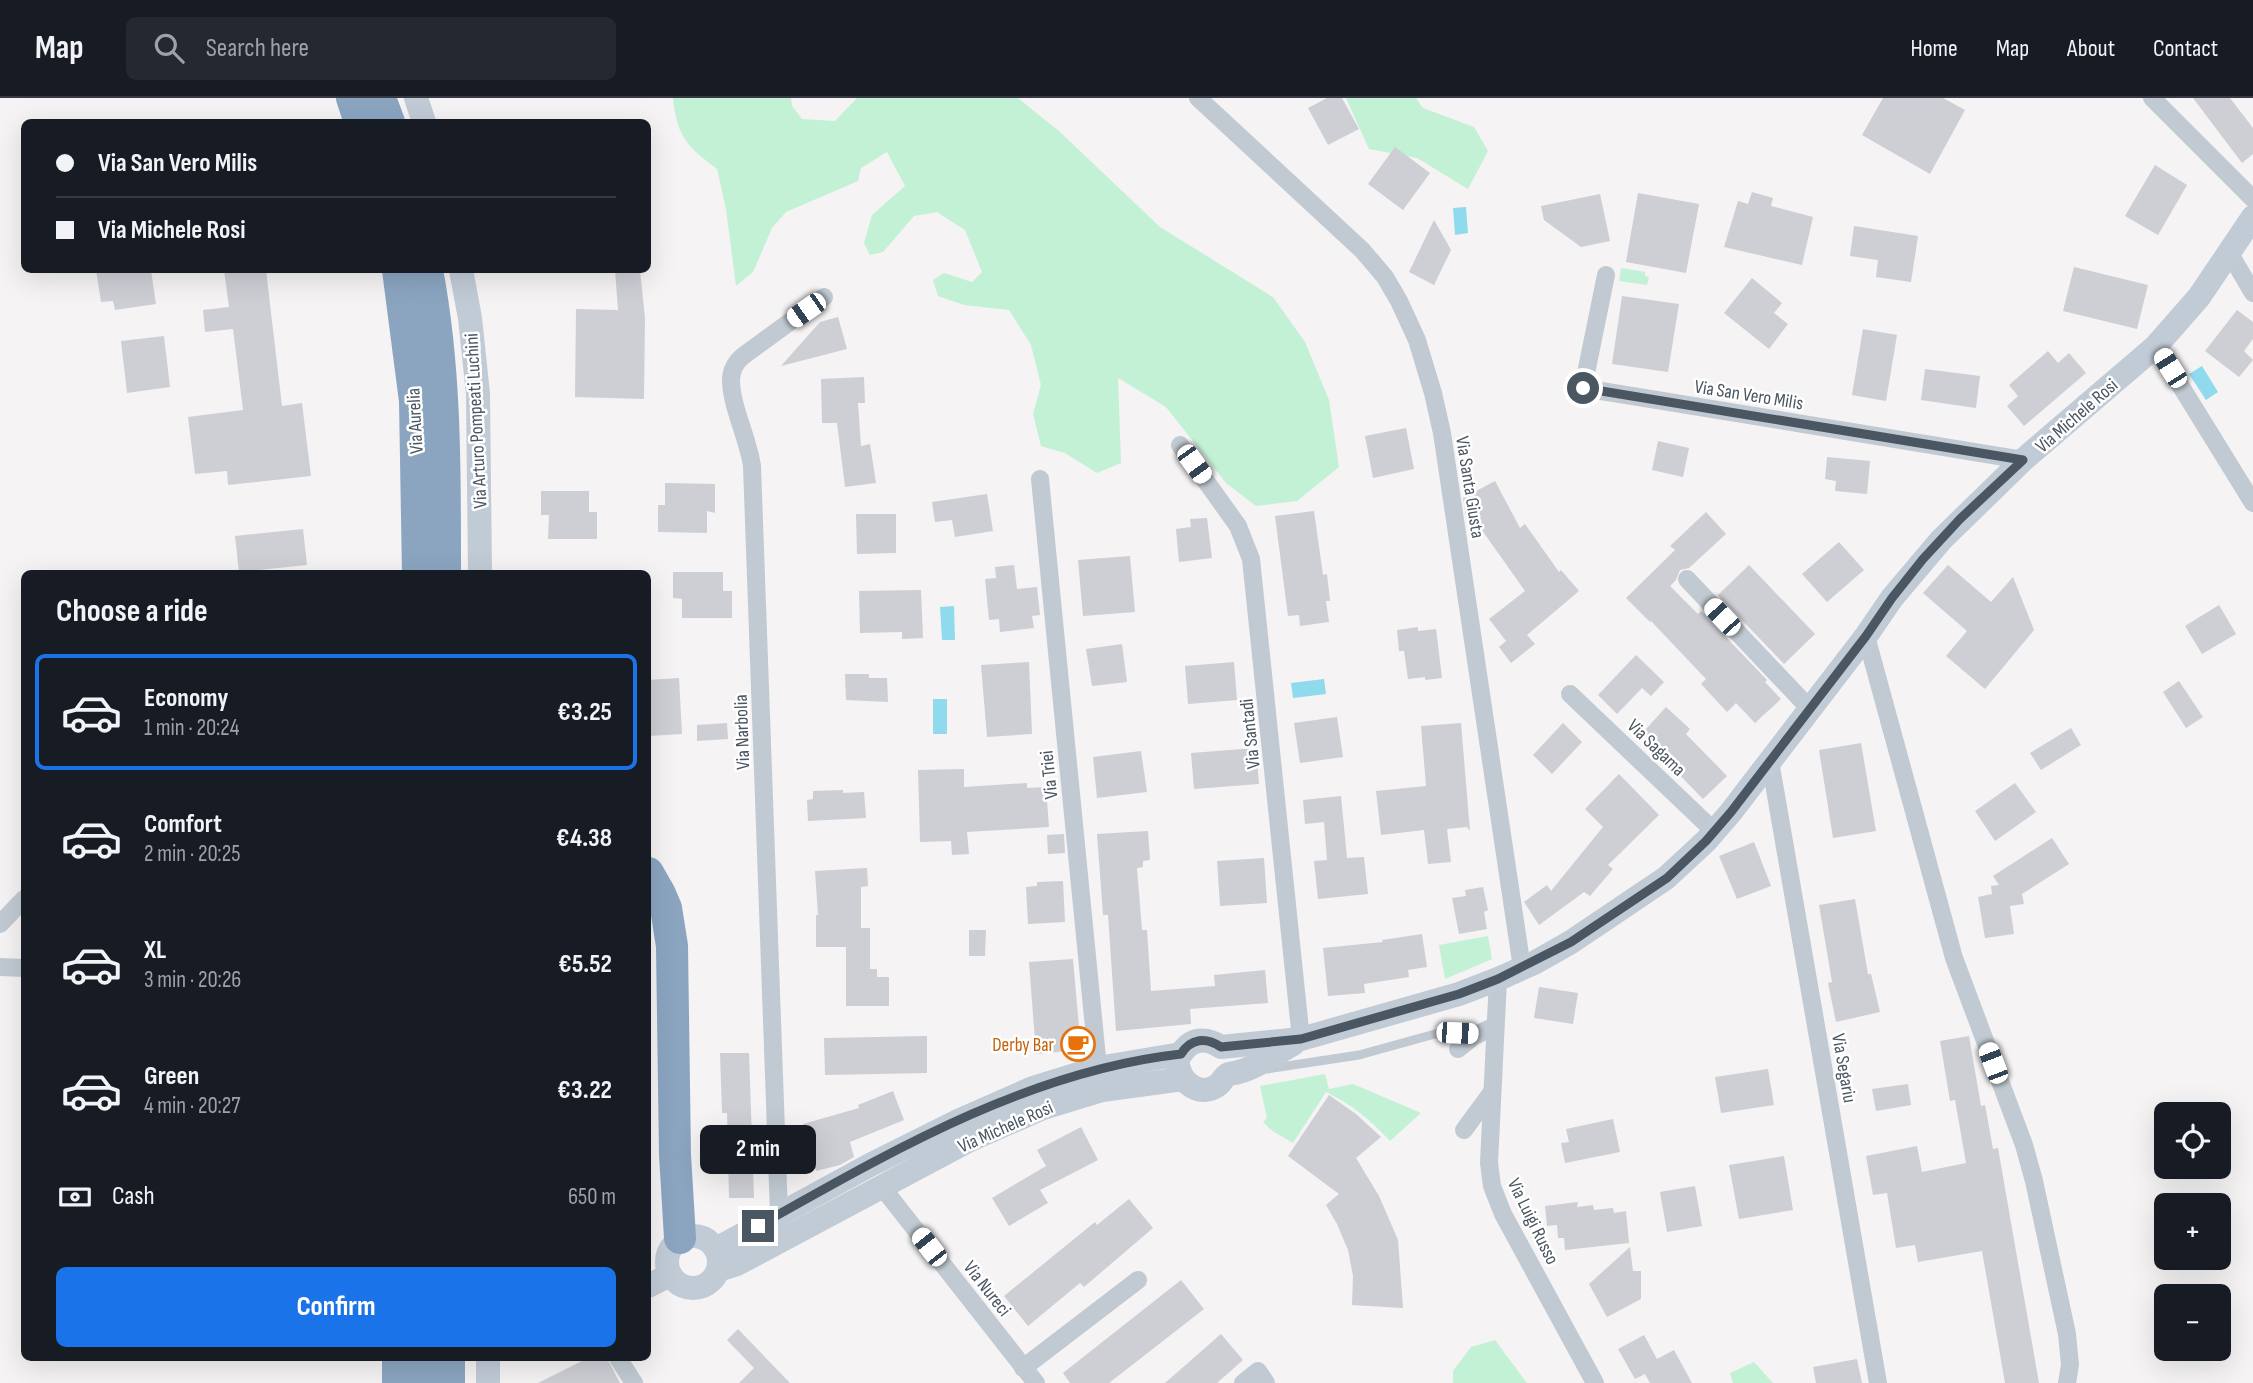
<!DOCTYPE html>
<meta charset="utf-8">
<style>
:root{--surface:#171b24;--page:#242831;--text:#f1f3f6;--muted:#9ea1a6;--line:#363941;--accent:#1a73e8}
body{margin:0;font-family:"Sofia Sans Condensed",sans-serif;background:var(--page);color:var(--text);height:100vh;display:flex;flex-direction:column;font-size:26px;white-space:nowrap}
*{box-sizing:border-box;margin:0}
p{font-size:23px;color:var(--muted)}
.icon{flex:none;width:38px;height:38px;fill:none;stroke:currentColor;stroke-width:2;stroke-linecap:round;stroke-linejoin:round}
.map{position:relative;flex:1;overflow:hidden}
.details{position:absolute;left:21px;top:472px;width:630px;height:791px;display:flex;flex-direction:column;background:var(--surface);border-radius:10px;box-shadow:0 7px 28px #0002}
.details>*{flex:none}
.guide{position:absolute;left:21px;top:21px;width:630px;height:154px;border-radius:10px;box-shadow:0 7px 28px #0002;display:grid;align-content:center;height:154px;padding:0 35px;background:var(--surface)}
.tools{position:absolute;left:2154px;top:1004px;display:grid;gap:14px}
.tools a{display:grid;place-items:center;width:77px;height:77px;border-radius:10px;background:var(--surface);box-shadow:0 7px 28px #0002;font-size:35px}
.end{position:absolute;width:32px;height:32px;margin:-16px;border:9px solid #4a5661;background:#fff;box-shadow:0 0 0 4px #fff}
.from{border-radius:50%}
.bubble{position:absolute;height:49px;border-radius:10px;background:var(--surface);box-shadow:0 7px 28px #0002;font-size:23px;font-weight:700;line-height:49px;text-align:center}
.car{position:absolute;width:21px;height:42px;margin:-21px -10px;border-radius:9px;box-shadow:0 0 5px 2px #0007;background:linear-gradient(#fff 24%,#345 0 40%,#fff 0 76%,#345 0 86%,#fff 0)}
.guide b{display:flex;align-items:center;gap:24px;height:66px;font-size:26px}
.guide b+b{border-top:2px solid var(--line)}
.guide i{width:18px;height:18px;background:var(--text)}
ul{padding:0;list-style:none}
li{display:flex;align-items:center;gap:21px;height:116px;margin:0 14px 10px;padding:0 21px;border:4px solid transparent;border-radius:10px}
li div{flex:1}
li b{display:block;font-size:26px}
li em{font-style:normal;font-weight:700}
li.active{border-color:var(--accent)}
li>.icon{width:63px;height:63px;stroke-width:1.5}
h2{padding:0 35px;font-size:32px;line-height:84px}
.pay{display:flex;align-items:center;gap:18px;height:77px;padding:0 35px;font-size:26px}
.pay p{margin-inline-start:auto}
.action{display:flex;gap:14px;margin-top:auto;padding:14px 35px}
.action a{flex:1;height:80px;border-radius:10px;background:var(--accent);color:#fff;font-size:28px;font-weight:700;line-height:80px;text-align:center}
header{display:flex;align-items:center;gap:42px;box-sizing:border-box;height:98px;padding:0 35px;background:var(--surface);border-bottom:2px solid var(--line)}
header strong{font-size:33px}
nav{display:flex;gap:38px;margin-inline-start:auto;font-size:24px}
.search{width:490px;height:63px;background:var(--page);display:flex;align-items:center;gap:18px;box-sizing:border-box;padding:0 24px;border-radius:10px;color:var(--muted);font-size:26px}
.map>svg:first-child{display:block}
.green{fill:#c3f1d5}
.water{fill:#90daee}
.building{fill:#cdcfd5}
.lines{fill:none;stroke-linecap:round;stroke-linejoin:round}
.lane{stroke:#c1cad2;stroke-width:9}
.street{stroke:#c1cad2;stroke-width:18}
.secondary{stroke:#c1cbd6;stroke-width:24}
.highway{stroke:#8ba5c1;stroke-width:32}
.route{stroke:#4a5661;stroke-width:9}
.labels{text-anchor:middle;stroke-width:5;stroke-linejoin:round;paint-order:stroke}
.street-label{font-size:19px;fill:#4a5661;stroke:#fff}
.food-label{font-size:19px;fill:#c56008;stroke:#fff;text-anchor:end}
</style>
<header>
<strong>Map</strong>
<div class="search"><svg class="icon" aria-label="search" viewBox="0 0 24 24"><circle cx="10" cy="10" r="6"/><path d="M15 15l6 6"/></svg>Search here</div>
<nav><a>Home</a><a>Map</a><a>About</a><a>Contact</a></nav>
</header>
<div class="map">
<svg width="2253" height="1285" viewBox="0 0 2253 1285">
<rect width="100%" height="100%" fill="#f5f3f3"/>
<g class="green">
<path d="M 673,0 L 791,0 L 792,8 L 802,21 L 835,23 L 857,0 L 1018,0 L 1060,34 L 1160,129 L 1273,199 L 1305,244 L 1329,302 L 1339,369 L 1297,403 L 1256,408 L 1226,385 L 1166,309 L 1118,280 L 1121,365 L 1097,375 L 1065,355 L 1041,348 L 1033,316 L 1041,287 L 1031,247 L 1009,212 L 964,207 L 938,198 L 933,182 L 944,175 L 972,184 L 982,174 L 965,132 L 937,114 L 914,118 L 883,154 L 870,157 L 864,145 L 872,117 L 905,88 L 887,54 L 861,70 L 858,83 L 786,114 L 772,130 L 753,174 L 736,188 L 726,111 L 717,71 C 687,48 677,39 673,0 Z"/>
<polygon points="1346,0 1416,0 1423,10 1474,29 1488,53 1468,91 1417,60 1369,51"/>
<polygon points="1621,170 1645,174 1645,178 1649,179 1647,187 1619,183"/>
<polygon points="1488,838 1492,861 1445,881 1439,847"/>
<path d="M 1325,976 L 1329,991 L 1353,986 L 1421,1015 L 1390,1043 C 1371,1022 1351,1006 1326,994 L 1293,1045 L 1271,1032 L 1263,1024 L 1267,1020 L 1260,988 Z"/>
<polygon points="1495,1242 1527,1285 1453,1285 1453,1273 1471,1249"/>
<polygon points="1754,1264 1773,1285 1733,1285 1730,1275"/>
</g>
<g class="water">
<polygon points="1466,109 1468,135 1455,137 1453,110"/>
<polygon points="2202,268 2218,294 2206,302 2189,276"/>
<polygon points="954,508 955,542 942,542 940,509"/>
<polygon points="1324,581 1326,596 1293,600 1291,585"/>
<rect x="933" y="601" width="14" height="35"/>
</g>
<g class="building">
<polygon points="1327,0 1342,0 1359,31 1328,47 1308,10"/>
<polygon points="1883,0 1943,0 1965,12 1930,76 1862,37"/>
<polygon points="2193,0 2230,0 2253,30 2253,56 2242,65"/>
<polygon points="1395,49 1430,75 1403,112 1368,86"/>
<polygon points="2155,67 2187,87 2158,137 2125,118"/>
<polygon points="1752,94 1773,100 1771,108 1813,119 1802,167 1724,149 1738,103 1748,106"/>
<polygon points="1638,95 1699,106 1686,175 1626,164"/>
<polygon points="1600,96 1610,143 1581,149 1544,122 1541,108"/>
<polygon points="1434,122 1451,152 1434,187 1409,174"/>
<polygon points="1854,128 1918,138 1911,184 1876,179 1878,162 1850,158"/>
<polygon points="2074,169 2148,187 2137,231 2063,213"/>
<polygon points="96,172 151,172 156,206 115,212 113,203 101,204"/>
<polygon points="224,172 266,172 282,308 302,305 311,378 228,387 227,373 195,376 188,319 243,312 233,231 205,234 203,212 229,209"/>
<polygon points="615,172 640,172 645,220 644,301 575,299 576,211 618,212"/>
<polygon points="1752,180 1782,205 1774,215 1788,226 1769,251 1724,215"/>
<polygon points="1622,198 1679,206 1668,274 1612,266"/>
<polygon points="2237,212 2253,224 2253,241 2244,253 2253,262 2239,279 2205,253"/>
<polygon points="838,219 847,251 781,268 820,224"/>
<polygon points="1863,231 1897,237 1886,303 1852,297"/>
<polygon points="164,238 170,289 127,295 121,243"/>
<polygon points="2048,253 2058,265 2069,255 2086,275 2024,328 2007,308 2018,298 2009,287"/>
<polygon points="1925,271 1980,278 1976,310 1921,302"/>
<polygon points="864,279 865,305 858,305 861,348 870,346 876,385 845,389 837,325 822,325 821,281"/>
<polygon points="1406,330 1414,371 1373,380 1365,338"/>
<polygon points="1658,343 1689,350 1683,379 1652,372"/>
<polygon points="1827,359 1870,363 1867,396 1835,393 1836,383 1825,381"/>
<polygon points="1495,383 1520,430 1525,426 1559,474 1561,472 1579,493 1527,537 1535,546 1511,565 1499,549 1506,543 1489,521 1525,493 1479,428 1472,431 1466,420 1463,400"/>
<polygon points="665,385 715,386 715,415 707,413 707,435 658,434 658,407 665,407"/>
<polygon points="541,393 589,393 589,414 597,414 597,441 548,441 549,417 541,417"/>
<polygon points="987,396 993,433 955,439 952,422 935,424 932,404"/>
<polygon points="1314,413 1323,477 1327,476 1330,503 1326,503 1329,524 1300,528 1299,517 1288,518 1275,418"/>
<polygon points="1706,414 1726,436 1689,470 1680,472 1676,482 1670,488 1698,516 1701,513 1767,582 1765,584 1781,601 1755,625 1736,605 1727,614 1701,586 1706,581 1651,523 1650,524 1626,500 1675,452 1670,448"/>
<polygon points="856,416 896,416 896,455 857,456"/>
<polygon points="1207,420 1212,460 1179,464 1176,431 1191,429 1190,421"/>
<polygon points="303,431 307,467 239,474 235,438"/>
<polygon points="1839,444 1864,472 1827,504 1802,476"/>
<polygon points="1130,458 1135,514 1083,518 1078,462"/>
<polygon points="1014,467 1017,491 1037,489 1040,517 1032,518 1034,530 1000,534 999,521 989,522 985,481 996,480 995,469"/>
<polygon points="1749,467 1815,536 1784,566 1718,497"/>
<polygon points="1948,467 1991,504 2013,479 2034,532 1985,591 1946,558 1967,533 1923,495"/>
<polygon points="673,474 723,474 723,493 732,493 732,520 682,520 682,501 673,500"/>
<polygon points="921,492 923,540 902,541 902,534 860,535 859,493"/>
<polygon points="2219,507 2236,536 2202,556 2185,528"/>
<polygon points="1418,529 1418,533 1436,531 1442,580 1425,582 1425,579 1408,581 1404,553 1399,553 1397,532"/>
<polygon points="1122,546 1127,584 1092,588 1086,551"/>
<polygon points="1636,557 1664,584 1651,598 1642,590 1617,616 1598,597"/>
<polygon points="1029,564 1032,636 987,639 981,567"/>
<polygon points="1234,564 1237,602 1188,606 1185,568"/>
<polygon points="845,576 869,576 869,580 887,580 888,604 846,602"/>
<polygon points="679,580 682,636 648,638 648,582"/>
<polygon points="2179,583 2203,619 2186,630 2163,594"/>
<polygon points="1666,609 1690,631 1686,636 1727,678 1703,701 1663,660 1662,662 1638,640"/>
<polygon points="1337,619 1343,659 1300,665 1294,625"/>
<polygon points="727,625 728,641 697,643 697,627"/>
<polygon points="1461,625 1470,733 1467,729 1447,731 1451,764 1428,766 1424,732 1381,737 1376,693 1426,688 1421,628"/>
<polygon points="1563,625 1582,644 1552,676 1533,657"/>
<polygon points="2071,630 2081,647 2041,672 2030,655"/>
<polygon points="1861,645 1876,733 1833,740 1819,652"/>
<polygon points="1256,650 1259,686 1194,691 1191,655"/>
<polygon points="1141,653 1147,694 1097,700 1093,659"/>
<polygon points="964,671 964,689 1027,685 1027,690 1046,689 1049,729 967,734 969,756 952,757 951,743 920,744 918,672"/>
<polygon points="1619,676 1659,717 1608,767 1613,771 1590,798 1584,794 1539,827 1524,804 1547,787 1551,793 1603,729 1585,711"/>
<polygon points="2015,685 2036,714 1995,743 1975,713"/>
<polygon points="843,692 843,695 864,694 866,720 808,723 807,702 813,701 813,693"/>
<polygon points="1341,698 1347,760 1364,759 1368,796 1318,801 1314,763 1327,762 1324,724 1305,726 1303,702"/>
<polygon points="1148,733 1150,762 1143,763 1143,769 1137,770 1142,832 1147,832 1151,893 1215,888 1214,877 1265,872 1268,905 1190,911 1191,926 1116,933 1108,817 1103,817 1097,736"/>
<polygon points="1064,736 1065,755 1048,756 1047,737"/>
<polygon points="2052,740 2069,766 2022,796 2024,806 2010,808 2014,836 1985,840 1978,799 1992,796 1991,788 1999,787 1993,778"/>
<polygon points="1754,744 1771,788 1737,801 1719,758"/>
<polygon points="1264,760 1267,805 1220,808 1217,763"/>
<polygon points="867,770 868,788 861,789 861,830 870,830 870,871 877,871 877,879 889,879 889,908 846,908 846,849 816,849 816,817 818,817 815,773"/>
<polygon points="1063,783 1065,824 1028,826 1026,789 1037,788 1037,784"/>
<polygon points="1483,789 1488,812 1484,814 1487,831 1459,836 1452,800 1466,798 1465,792"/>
<polygon points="1855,801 1868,876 1871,876 1880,914 1836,924 1828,885 1832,884 1819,807"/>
<polygon points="969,832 986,832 985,858 969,858"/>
<polygon points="1422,836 1427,869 1408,872 1409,879 1364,886 1365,895 1328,898 1323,850 1383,844 1382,842"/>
<polygon points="1073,861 1081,952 1036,956 1029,864"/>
<polygon points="1539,889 1578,895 1573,926 1534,920"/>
<polygon points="927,938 927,975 825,977 824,940"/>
<polygon points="1969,938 1981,1008 1985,1007 1993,1051 1998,1050 2039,1285 2005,1285 1982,1153 1918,1164 1915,1147 1896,1150 1887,1095 1873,1097 1866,1058 1917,1048 1922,1074 1966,1065 1955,1002 1950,1003 1940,943"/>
<polygon points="720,955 749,955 754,1100 729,1100 727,1015 722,1015"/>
<polygon points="1768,971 1774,1007 1721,1015 1715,979"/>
<polygon points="1908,986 1911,1007 1876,1013 1872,991"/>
<polygon points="893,993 904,1022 850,1044 854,1059 840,1067 816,1073 803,1026 859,1010 858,1007"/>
<polygon points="1329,997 1356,1016 1381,1039 1356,1060 1379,1098 1398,1142 1403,1210 1352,1207 1353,1178 1348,1152 1337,1126 1326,1107 1339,1096 1288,1058"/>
<polygon points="1613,1021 1620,1054 1565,1065 1561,1045 1569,1044 1566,1031"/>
<polygon points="1081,1029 1098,1062 1040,1092 1048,1105 1009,1128 992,1100 1046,1068 1037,1052"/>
<polygon points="1784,1058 1793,1112 1739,1121 1729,1067"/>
<polygon points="1695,1088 1702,1128 1667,1134 1660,1094"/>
<polygon points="1129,1101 1153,1130 1084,1189 1080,1185 1028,1228 1004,1198 1095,1124 1097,1127"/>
<polygon points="1578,1104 1577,1109 1593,1107 1594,1112 1613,1110 1614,1115 1626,1113 1629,1145 1565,1152 1564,1140 1558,1140 1557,1127 1547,1128 1545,1108"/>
<polygon points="1630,1149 1633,1173 1641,1173 1641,1201 1607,1219 1589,1186"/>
<polygon points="1181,1182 1204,1211 1109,1285 1070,1285 1063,1275"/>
<polygon points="738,1231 790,1285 739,1285 754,1270 727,1242"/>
<polygon points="1221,1236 1243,1262 1217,1285 1165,1285"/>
<polygon points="1644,1237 1657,1261 1674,1252 1692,1285 1650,1285 1645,1276 1635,1281 1618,1251"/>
<polygon points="588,1260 607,1260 620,1285 538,1285"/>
<polygon points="1857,1261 1862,1285 1816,1285 1813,1269"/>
</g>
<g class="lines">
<polyline class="lane" points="1267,971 1359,957 1435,936 1476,935"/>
<g class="street">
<polyline points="1198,0 1362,152 1385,179 1399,203 1417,242 1433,295 1442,335 1522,870"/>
<polyline points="2152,0 2253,101"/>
<polyline points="2230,156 2253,195"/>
<polyline points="1606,177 1583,290 2023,362"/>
<polyline points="2156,248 2253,405"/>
<polyline points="1180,347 1238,428 1251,461 1301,941"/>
<polyline points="1040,381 1098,970"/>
<polyline points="1687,481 1810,611"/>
<polyline points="1866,538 1954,860 2024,1047 2034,1083 2067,1236 2070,1267 2067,1285"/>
<polyline points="1570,596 1714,733"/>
<polyline points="1770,663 1878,1285"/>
<polyline points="0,826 24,801"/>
<polyline points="0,869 24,870"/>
<polyline points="1498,881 1489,1065 1492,1088 1503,1116 1595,1285"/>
<polyline points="1458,951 1474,938 1495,928"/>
<polyline points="1464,1032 1492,994"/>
<polyline points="882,1089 1036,1285"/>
<path d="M 779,1116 L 752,368 C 748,340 731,308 731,282 C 731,272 736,264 743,258 L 824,199"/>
<polyline points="618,1260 634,1285"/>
<polyline points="1023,1270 1138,1182"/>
<polyline points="1243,1285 1258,1273 1266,1285"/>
</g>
<g class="secondary">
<polyline points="416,0 424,24"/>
<polyline points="461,172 470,220 478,296 480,476"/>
<path d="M 1178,967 C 1181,985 1200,1000 1218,987 C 1222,984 1224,978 1229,976 C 1234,975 1240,974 1245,972 C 1261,966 1277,955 1293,946"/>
<circle cx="693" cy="1164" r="26"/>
<path d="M 716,1151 L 870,1067 L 958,1023 L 1033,990 L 1098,970 L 1181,956 C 1191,940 1206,939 1221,949 L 1301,941 L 1459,896 L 1498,881 L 1534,865 L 1571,844 L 1666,780 L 1706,743 L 1731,714 L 1866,538 L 1892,500 L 1941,442 L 2023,362 L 2156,248 L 2199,199 L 2253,119"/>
<polyline points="718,1172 737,1166 970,1042 1043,1010 1102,992 1183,981"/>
<polyline points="648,1188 670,1177"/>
<polyline points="488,1260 488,1285"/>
</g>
<g class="highway">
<polyline points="352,0 360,24"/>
<polyline points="380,0 389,24"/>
<polyline points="398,172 415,303 418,476"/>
<path d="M 427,172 C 446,271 445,375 445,476"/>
<polyline points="648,775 660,796 666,810 672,848 675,1057 680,1140"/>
<polyline points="398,1260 398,1285"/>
<polyline points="449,1260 449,1285"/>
<polyline points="421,1285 421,1260"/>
</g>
</g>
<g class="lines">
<path class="route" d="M 758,1128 C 890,1054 1028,973 1181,956 C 1191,940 1206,939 1221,949 L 1301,941 L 1459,896 L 1498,881 L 1571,844 L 1667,780 L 1706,743 L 1731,714 L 1866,538 L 1892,500 L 1923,461 L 1960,421 L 2023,362 L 1583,290"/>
</g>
<defs>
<g id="cafe-ring" transform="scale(1.75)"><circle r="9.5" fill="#fff" stroke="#e8710a" stroke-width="1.5"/><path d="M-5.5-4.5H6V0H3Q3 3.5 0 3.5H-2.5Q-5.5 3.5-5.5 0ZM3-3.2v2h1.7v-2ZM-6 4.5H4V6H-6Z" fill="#e8710a"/></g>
</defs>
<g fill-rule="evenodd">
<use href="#cafe-ring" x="1078" y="946"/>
</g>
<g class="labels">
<g class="street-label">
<text transform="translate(1749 296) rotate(9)" y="7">Via San Vero Milis</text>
<text transform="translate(2076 317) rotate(-41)" y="7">Via Michele Rosi</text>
<text transform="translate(414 323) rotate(-93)" y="7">Via Aurelia</text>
<text transform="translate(475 323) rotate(-93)" y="7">Via Arturo Pompeati Luchini</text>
<text transform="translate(1471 389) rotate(81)" y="7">Via Santa Giusta</text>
<text transform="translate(741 634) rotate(-92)" y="7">Via Narbolia</text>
<text transform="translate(1249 636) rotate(-96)" y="7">Via Santadi</text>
<text transform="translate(1657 649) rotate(44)" y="7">Via Sagama</text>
<text transform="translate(1048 677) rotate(-96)" y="7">Via Triei</text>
<text transform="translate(1845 970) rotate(80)" y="7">Via Segariu</text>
<text transform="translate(1005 1028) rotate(-24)" y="7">Via Michele Rosi</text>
<text transform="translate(1534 1123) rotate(64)" y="7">Via Luigi Russo</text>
<text transform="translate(988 1190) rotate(52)" y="7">Via Nureci</text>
</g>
<g class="food-label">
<text x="1054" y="953">Derby Bar</text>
</g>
</g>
</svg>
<div class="tools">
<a><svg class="icon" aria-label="locate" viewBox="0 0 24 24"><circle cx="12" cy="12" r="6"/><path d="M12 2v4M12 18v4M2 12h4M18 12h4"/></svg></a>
<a>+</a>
<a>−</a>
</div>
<i class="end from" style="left:1583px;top:290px"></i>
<i class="end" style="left:758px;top:1128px"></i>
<div class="bubble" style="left:700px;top:1027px;width:116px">2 min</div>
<i class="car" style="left:806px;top:212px;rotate:235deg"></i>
<i class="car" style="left:2170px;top:270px;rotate:328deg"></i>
<i class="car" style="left:1194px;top:366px;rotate:144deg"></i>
<i class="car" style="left:1722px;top:519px;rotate:317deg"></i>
<i class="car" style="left:1457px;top:935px;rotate:92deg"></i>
<i class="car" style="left:1993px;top:965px;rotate:339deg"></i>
<i class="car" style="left:929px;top:1149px;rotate:322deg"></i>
<div class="guide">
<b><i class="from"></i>Via San Vero Milis</b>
<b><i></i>Via Michele Rosi</b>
</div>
<section class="details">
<h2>Choose a ride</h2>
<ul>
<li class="active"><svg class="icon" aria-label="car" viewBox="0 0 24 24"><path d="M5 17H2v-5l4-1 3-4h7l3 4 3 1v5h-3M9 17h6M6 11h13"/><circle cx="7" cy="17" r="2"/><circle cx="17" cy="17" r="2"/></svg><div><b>Economy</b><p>1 min · 20:24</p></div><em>€3.25</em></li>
<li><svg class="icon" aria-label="car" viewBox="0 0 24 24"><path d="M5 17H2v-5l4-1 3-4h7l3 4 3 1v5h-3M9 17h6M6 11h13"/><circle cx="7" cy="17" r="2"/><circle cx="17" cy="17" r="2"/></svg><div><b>Comfort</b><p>2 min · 20:25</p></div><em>€4.38</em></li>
<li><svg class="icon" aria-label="car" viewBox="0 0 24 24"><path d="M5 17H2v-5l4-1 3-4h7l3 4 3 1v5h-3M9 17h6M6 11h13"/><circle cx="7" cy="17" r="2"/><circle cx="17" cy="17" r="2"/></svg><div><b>XL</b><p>3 min · 20:26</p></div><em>€5.52</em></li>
<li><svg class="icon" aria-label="car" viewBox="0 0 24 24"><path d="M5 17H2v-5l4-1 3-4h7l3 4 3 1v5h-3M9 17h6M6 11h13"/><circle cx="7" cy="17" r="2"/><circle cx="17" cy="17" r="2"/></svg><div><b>Green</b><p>4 min · 20:27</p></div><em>€3.22</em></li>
</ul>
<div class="pay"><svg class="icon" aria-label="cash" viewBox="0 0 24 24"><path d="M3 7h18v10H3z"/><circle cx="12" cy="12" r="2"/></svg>Cash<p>650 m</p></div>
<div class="action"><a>Confirm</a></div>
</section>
</div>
